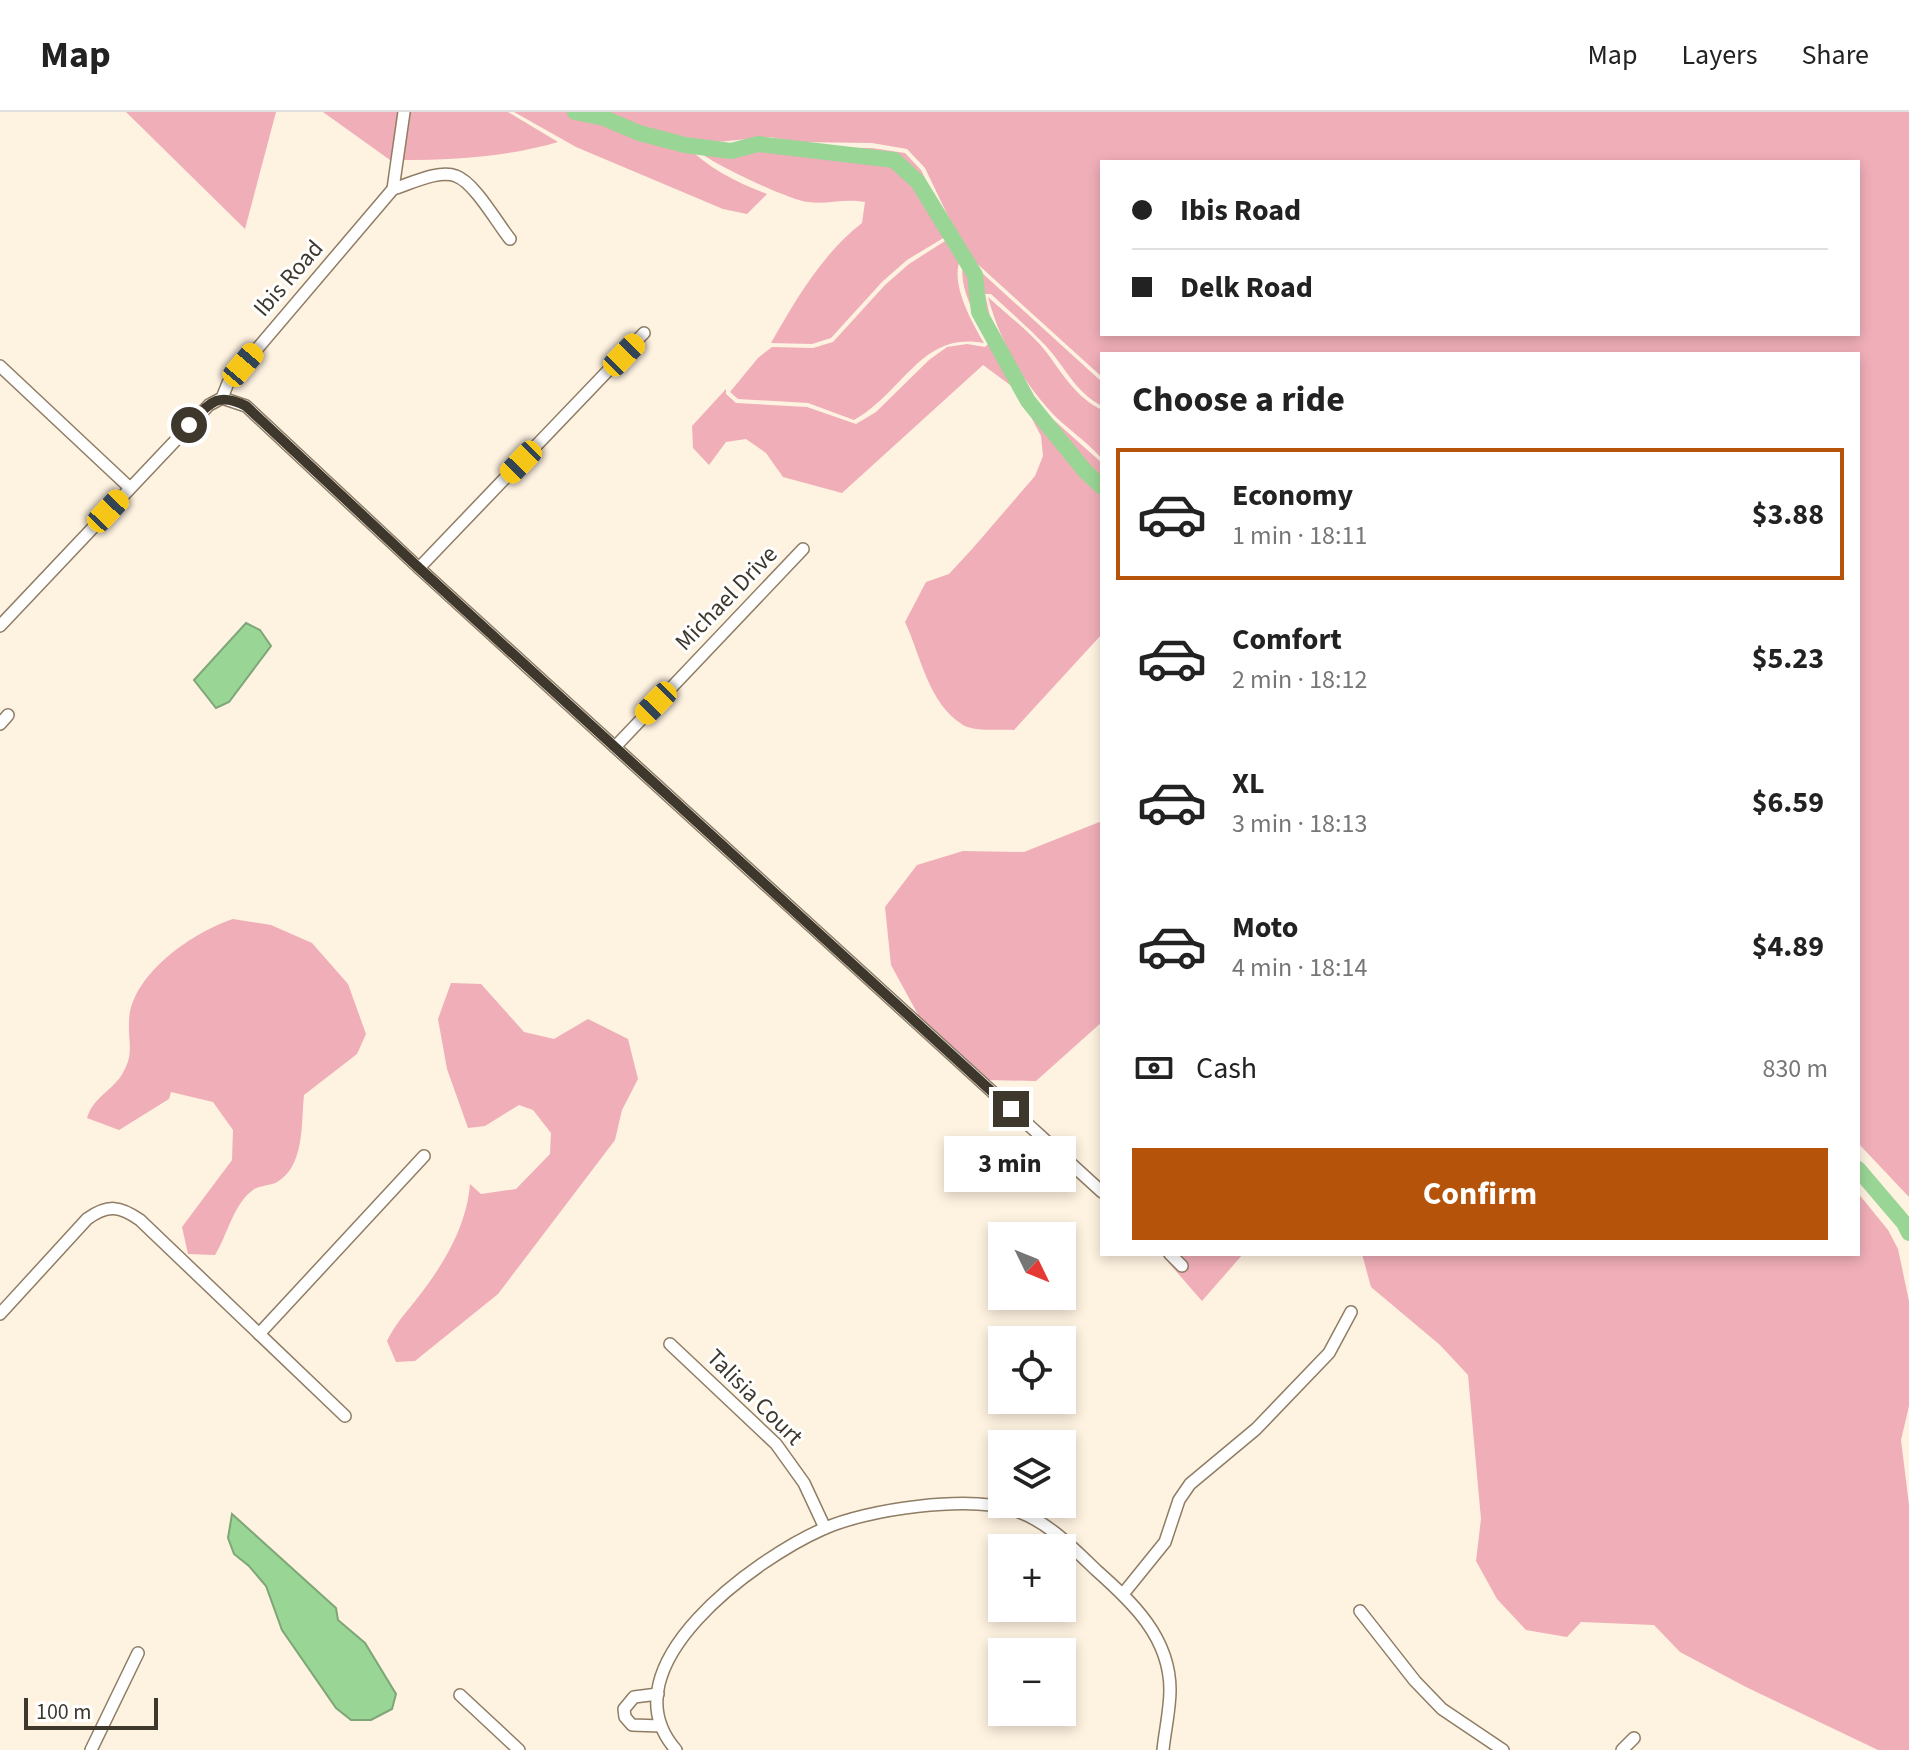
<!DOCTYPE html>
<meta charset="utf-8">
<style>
:root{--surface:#fff;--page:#f2f2f2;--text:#222;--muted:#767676;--line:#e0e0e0;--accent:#b45309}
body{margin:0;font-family:"Source Sans 3",sans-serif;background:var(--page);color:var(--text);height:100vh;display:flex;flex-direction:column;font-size:30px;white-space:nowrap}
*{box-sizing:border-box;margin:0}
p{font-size:26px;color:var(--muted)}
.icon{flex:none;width:44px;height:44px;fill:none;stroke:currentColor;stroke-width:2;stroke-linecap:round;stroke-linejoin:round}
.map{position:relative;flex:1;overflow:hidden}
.side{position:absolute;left:1100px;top:240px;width:760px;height:904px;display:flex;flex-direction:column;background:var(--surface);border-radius:0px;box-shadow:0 4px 12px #0003}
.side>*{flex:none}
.guide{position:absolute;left:1100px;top:48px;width:760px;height:176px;border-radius:0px;box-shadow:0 4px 12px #0003;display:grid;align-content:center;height:176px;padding:0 32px;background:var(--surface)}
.needle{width:52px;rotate:133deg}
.fabs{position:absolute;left:988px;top:1110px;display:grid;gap:16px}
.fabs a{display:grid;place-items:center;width:88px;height:88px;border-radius:0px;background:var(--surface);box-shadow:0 4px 12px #0003;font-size:40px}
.scale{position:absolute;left:24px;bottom:20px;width:134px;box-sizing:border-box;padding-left:8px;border:4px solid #3e372c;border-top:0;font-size:22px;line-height:28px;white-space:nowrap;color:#3e372c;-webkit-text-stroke:6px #fff;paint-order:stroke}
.end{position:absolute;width:36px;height:36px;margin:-18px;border:10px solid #3e372c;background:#fff;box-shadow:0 0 0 4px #fff}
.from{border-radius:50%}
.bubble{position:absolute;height:56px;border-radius:0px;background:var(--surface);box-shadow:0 4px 12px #0003;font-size:26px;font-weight:700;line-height:56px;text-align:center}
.car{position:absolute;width:24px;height:48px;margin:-24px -12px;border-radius:10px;box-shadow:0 0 6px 2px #0007;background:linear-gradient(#f5c518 24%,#345 0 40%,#f5c518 0 76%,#345 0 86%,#f5c518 0)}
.guide b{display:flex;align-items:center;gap:28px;height:76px;font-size:30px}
.guide b+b{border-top:2px solid var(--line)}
.guide i{width:20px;height:20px;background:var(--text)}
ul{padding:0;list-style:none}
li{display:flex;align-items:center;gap:24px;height:132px;margin:0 16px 12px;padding:0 16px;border:4px solid transparent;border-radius:0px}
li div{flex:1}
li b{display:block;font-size:30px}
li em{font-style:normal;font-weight:700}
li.active{border-color:var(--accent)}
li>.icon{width:72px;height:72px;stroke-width:1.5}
h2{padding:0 32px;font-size:36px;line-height:96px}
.pay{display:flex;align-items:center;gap:20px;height:88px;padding:0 32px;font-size:30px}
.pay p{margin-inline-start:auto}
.primary-button{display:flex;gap:16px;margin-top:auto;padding:16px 32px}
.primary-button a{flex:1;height:92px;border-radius:0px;background:var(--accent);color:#fff;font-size:32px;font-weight:700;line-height:92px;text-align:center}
header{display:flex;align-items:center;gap:48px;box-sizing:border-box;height:112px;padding:0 40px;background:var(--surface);border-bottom:2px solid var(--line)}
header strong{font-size:38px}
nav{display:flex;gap:44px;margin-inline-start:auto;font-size:28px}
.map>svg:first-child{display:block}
.green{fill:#f0aeb8;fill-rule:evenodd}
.water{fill:#99d595;stroke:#7ea676;stroke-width:2}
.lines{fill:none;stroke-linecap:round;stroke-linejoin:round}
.river{stroke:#99d595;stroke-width:16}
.minor-casing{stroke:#8f7d64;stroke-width:14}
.minor{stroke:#fff;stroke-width:11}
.route{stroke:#3e372c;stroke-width:10}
.labels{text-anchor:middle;stroke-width:6;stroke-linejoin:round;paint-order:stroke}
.street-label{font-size:24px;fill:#3e372c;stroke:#fff}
</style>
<header>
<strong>Map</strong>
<nav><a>Map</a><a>Layers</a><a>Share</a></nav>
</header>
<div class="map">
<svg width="1909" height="1638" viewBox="0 0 1909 1638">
<rect width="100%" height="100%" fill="#fef2e1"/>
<g class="green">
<polygon points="126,0 276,0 245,117"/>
<polygon points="323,0 399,0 392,48 390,48"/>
<path d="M 409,0 L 508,0 L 558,30 C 506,45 456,48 402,48 Z"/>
<path d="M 514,0 L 1909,0 L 1909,1085 L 1858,1031 L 1858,242 L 1102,242 L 1102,265 L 973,148 L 959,127 L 925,56 L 907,37 L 872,31 L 798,30 L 770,25 L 686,33 C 707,56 738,71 767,82 L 747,102 L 723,97 L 576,35 ZM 1102,50 L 1858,50 L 1858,222 L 1102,222 Z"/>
<path d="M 770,29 L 798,35 L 872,36 L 905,41 L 921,58 L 955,128 L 970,150 L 1102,270 L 1102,294 C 1075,280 1066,256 1046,234 C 1029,216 1009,199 991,182 L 985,182 L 993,218 L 1012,254 L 1047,302 L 1102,351 L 1102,522 L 1014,618 C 1000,617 975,620 963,613 C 928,591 921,544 905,510 L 926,470 L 949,462 L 973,436 L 1035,364 L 1043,344 L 1041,324 L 1017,278 L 983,253 L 842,381 L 783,365 L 766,341 L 746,327 L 726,330 L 709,353 L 693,336 L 692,314 L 726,277 L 726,282 L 736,291 L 807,295 L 856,312 L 876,300 L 929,248 L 947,235 L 967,232 L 985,235 L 988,232 C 978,206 958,179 963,150 L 945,125 L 907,148 L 882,170 L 831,226 L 812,232 L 771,231 C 795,189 822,142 862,111 L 865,90 C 844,86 826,93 808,90 C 788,88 709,50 695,37 Z"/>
<path d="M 945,129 L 959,151 C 952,175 972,210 984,231 C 921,219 904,280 854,308 L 808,291 L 738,287 L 730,280 L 758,246 L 772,235 L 813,236 L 833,230 L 885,173 L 909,152 Z"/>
<path d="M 988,185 C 1007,203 1031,220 1047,241 C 1064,264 1076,285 1102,298 L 1102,347 C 1087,329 1067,317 1051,300 C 1021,268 999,226 988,185 Z"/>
<polygon points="1102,709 1102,910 1036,969 986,968 933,930 891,853 885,795 917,753 963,739 1024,740"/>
<path d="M 233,807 L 271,813 L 312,831 L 348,872 L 366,922 L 357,942 L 304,983 C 301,1011 305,1054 277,1070 C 270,1074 259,1073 253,1078 C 234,1091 227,1124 215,1143 L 188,1142 L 182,1115 L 232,1048 L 233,1018 L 213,990 L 171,980 L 169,987 L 119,1018 L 87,1006 C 93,986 110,980 121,964 C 135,942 128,932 129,910 C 130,863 193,820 233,807 Z"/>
<path d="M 451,871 L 481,872 L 524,920 L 554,927 L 588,907 L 628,927 L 638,967 L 622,998 L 615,1028 L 498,1182 L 415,1249 L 396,1250 L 387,1229 C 397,1209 406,1201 419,1184 C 444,1152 467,1113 470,1072 L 481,1082 L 516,1077 L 550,1042 L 551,1021 L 533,998 L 519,993 L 485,1014 L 468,1016 L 447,957 L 438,907 Z"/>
<polygon points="1858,1081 1888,1118 1898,1137 1909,1189 1909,1294 1901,1328 1909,1393 1909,1638 1878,1638 1746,1575 1680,1540 1654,1513 1581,1510 1567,1525 1526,1518 1497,1487 1476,1449 1481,1407 1468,1263 1440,1233 1371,1175 1362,1142 1858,1142"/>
<polygon points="1161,1142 1243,1142 1202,1189"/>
</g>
<g class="water">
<polygon points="246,511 260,518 271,534 229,590 216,596 194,568"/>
<polygon points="232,1402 336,1496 338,1508 365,1531 396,1582 392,1597 371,1608 351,1608 336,1596 282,1518 266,1474 249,1454 234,1442 228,1426"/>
</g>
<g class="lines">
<g class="river">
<polyline points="575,0 604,6 639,21 685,33 731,39 758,32 894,48 918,70 975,163 979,200 1028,289 1085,359 1102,375"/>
<polyline points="1858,1057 1904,1111 1909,1121"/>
</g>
<g class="minor-casing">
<g id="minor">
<path d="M 393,77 C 410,72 439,57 456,64 C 475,71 497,111 510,127"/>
<polyline points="0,254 129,375"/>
<polyline points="222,286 246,294 419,456 1102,1080"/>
<polyline points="419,456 644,221"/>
<polyline points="0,514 209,293 222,286 228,271 393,77 404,0"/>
<polyline points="0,612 8,603"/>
<polyline points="615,635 803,437"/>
<polyline points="1170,1142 1182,1154"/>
<path d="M 0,1202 L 87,1107 C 108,1092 120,1094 140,1108 L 345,1304"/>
<polyline points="259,1222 424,1044"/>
<polyline points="670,1232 776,1332 804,1371 825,1416"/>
<polyline points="1123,1482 1165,1430 1179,1388 1190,1372 1256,1317 1329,1241 1351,1200"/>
<polyline points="1360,1499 1415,1569 1442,1597 1503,1638"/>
<polyline points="658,1582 634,1585 624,1597 625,1605 632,1613 661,1614"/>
<polyline points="460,1583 519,1638"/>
<polyline points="91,1638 138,1541"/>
<path d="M 676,1638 C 603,1555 757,1446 823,1417 C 867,1397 968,1383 1014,1398 C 1047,1409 1071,1434 1096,1458 C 1132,1490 1170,1525 1170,1578 C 1170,1598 1165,1618 1163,1638"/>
<polyline points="1622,1638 1634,1626"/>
</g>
</g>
<use href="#minor" class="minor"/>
</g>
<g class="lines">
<path class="route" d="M 189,313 C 209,292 216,279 246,294 L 419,456 L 1011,997"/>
</g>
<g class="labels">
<g class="street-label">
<text transform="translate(288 166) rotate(-49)" y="8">Ibis Road</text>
<text transform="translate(726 486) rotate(-46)" y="8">Michael Drive</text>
<text transform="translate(755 1285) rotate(45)" y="8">Talisia Court</text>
</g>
</g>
</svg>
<div class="fabs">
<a><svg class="needle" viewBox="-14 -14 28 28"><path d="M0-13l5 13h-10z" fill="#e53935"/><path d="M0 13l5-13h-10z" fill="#767676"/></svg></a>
<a><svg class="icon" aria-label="locate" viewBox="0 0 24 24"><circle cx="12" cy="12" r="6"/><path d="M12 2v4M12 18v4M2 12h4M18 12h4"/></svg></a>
<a><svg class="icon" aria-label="layers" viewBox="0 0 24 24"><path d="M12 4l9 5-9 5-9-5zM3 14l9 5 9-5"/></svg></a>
<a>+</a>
<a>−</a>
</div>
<div class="scale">100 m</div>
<i class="end from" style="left:189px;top:313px"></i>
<i class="end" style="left:1011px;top:997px"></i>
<div class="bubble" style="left:944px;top:1024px;width:132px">3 min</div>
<i class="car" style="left:624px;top:243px;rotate:44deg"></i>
<i class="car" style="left:243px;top:253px;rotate:40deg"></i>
<i class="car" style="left:521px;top:350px;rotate:224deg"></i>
<i class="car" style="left:108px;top:399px;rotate:43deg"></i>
<i class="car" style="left:656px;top:591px;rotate:224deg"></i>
<div class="guide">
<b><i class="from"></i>Ibis Road</b>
<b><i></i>Delk Road</b>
</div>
<section class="side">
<h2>Choose a ride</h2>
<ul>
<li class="active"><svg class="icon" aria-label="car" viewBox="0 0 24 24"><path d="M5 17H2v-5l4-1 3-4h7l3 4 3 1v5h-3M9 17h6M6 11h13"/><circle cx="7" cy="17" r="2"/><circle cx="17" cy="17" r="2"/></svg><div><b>Economy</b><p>1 min · 18:11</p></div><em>$3.88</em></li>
<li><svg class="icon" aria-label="car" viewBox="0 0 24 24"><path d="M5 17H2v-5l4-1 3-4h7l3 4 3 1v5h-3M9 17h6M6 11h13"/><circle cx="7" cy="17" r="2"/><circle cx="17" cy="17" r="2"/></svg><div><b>Comfort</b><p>2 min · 18:12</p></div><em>$5.23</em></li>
<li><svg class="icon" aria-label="car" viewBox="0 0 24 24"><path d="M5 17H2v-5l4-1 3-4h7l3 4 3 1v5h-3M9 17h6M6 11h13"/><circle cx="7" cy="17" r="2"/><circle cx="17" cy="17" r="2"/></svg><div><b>XL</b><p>3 min · 18:13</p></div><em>$6.59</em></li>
<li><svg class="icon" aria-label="car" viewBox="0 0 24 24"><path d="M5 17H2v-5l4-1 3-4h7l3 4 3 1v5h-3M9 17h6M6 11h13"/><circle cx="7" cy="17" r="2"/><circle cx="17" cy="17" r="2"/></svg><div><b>Moto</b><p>4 min · 18:14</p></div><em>$4.89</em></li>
</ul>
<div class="pay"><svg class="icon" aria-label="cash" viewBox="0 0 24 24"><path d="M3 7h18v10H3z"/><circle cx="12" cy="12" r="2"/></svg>Cash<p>830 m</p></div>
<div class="primary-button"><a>Confirm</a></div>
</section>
</div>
